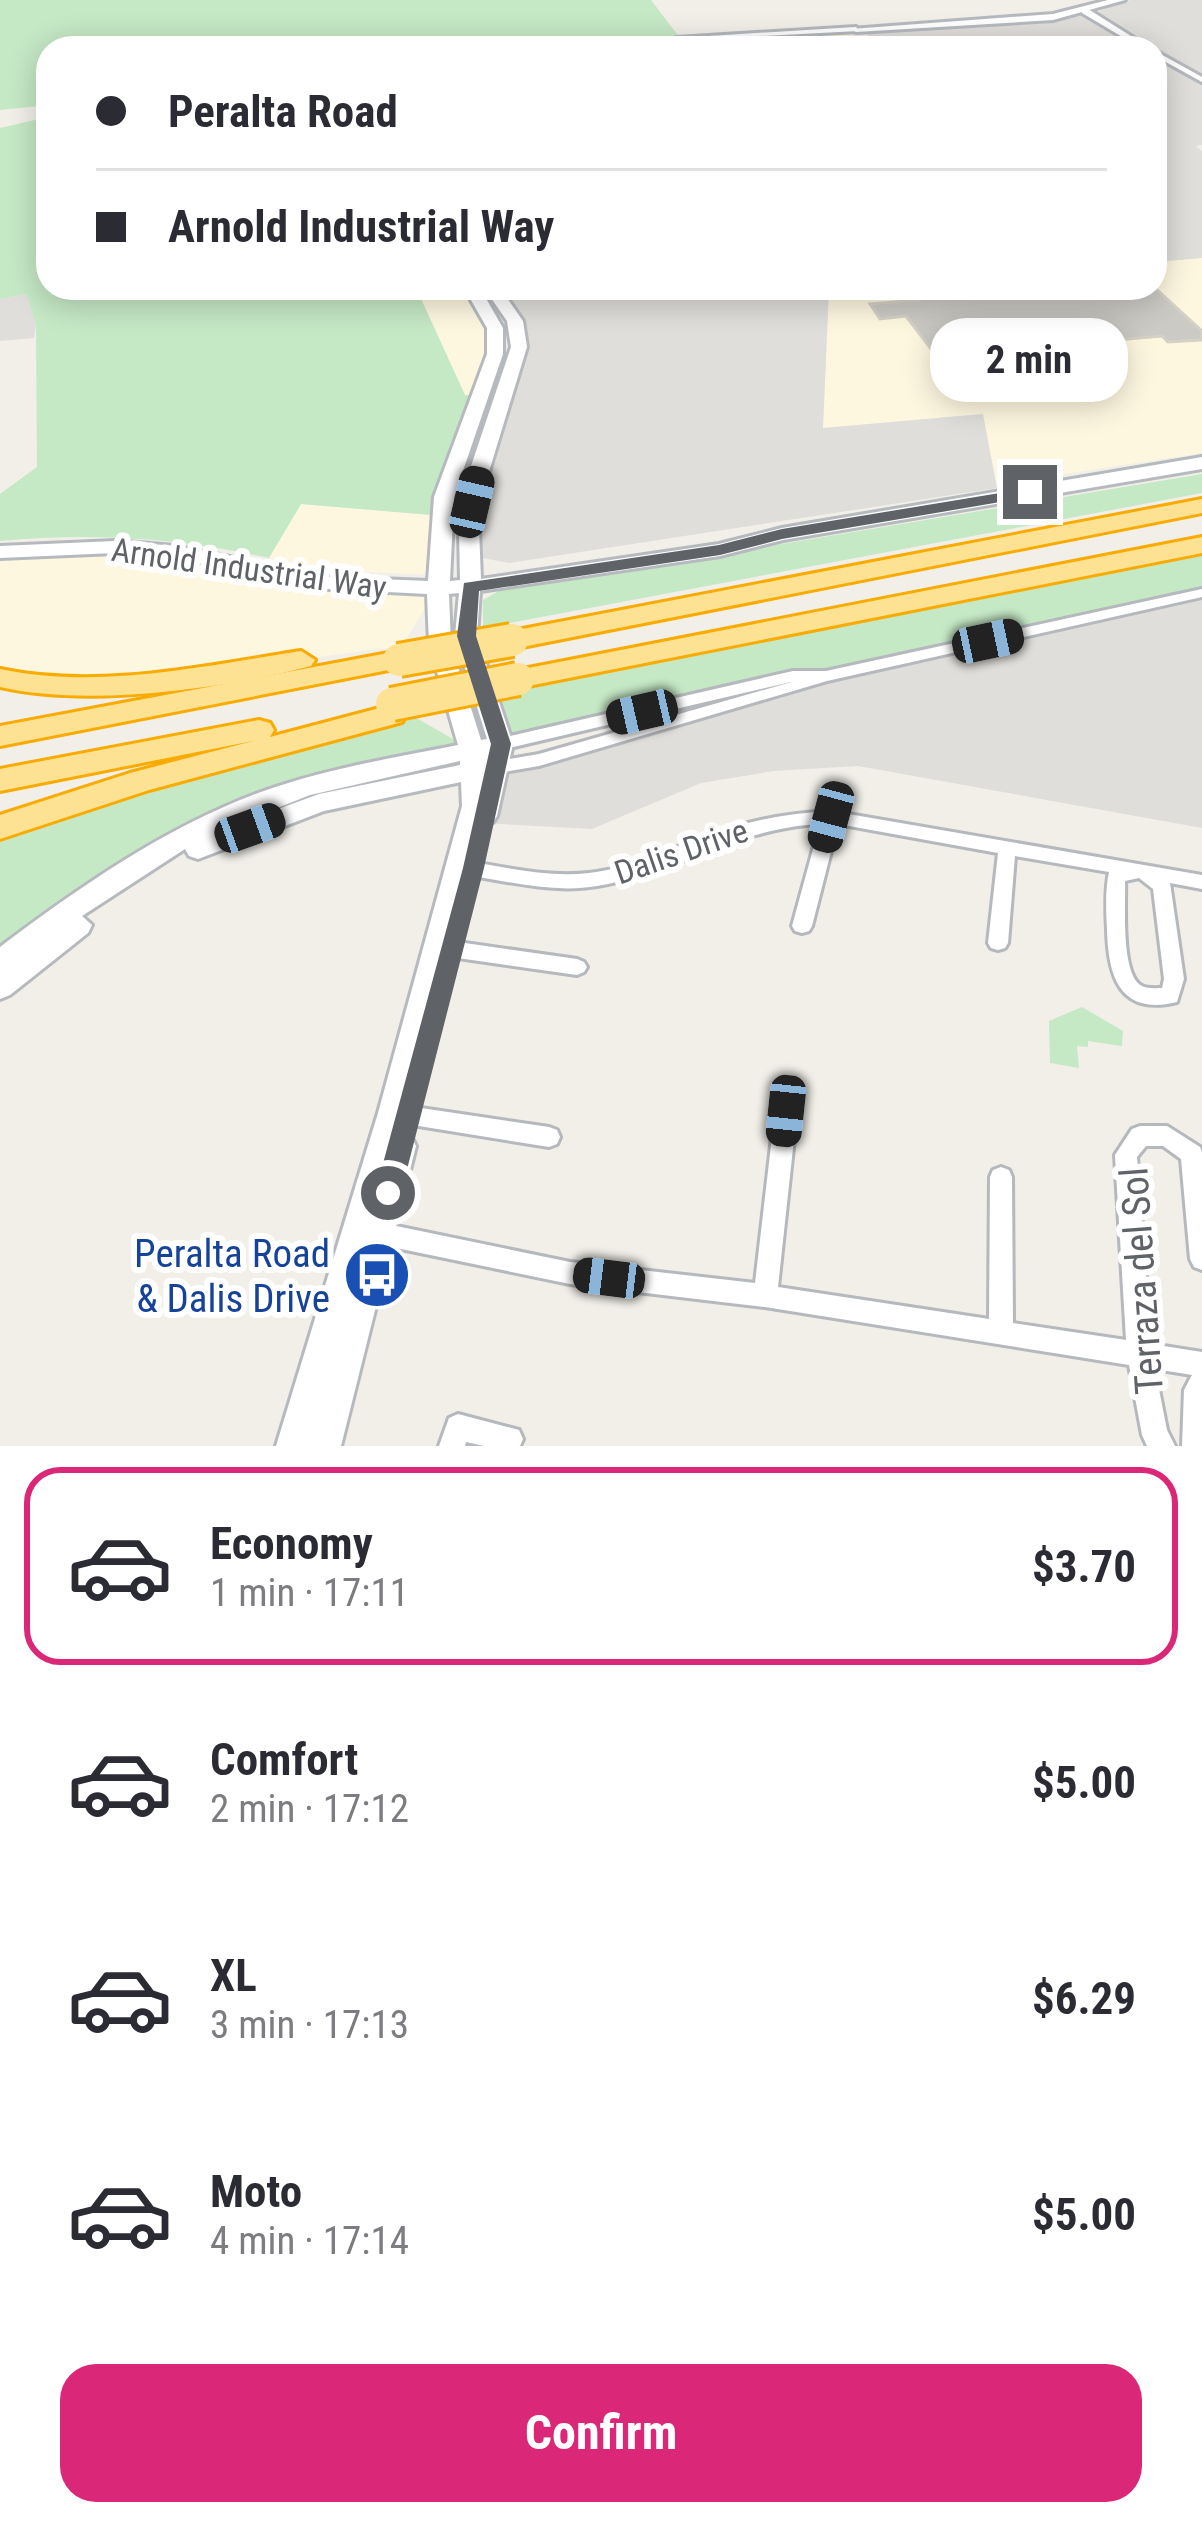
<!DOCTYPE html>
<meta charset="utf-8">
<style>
:root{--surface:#fff;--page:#f7f7f7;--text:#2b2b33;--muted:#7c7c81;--line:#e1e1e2;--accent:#db2777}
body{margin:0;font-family:"Roboto Condensed",sans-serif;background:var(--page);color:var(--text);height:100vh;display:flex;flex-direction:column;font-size:45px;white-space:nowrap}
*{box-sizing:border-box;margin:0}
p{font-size:39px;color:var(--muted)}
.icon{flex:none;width:66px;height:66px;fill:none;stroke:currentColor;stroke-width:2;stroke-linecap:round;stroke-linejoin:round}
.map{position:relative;height:1446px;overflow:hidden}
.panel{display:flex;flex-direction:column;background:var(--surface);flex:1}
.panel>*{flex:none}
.guide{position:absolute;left:36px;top:36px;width:1131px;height:264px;border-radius:36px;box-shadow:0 6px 30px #0003;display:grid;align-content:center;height:264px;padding:0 60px;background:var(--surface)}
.end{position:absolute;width:54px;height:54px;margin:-27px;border:15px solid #5f6368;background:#fff;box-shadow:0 0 0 6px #fff}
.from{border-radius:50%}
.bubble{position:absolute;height:84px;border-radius:36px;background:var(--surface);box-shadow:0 6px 30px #0003;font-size:39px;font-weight:700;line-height:84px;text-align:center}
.car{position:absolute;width:36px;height:72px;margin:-36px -18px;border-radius:15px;box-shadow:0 0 9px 3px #0007;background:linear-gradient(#222 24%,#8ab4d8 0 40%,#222 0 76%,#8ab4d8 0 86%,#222 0)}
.guide b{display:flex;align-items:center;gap:42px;height:114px;font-size:45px}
.guide b+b{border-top:3px solid var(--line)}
.guide i{width:30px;height:30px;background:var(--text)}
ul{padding:21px 0 0;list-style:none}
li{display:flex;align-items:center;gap:36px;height:198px;margin:0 24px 18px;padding:0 36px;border:6px solid transparent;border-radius:36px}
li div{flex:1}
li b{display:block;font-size:45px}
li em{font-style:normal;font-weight:700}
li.selected{border-color:var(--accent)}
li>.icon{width:108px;height:108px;stroke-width:1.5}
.primary-button{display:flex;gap:24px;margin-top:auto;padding:24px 60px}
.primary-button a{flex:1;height:138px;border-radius:36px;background:var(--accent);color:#fff;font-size:48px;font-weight:700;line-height:138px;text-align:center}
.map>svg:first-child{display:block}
.commercial{fill:#fef7e0}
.industrial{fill:#e0deda}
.green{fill:#c5e8c5}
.building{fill:#cccac5;stroke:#d6d1c6;stroke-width:3}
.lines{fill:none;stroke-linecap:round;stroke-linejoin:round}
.street-casing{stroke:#b5b8bc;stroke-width:6}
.secondary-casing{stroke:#b6babf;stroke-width:6}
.highway-casing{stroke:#f9ab00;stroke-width:6}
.street{fill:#fff;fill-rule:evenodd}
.secondary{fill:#fff;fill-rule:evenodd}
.highway{fill:#fde293;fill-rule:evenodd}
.highway-bridge-casing{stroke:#f9ab00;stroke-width:38;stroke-linecap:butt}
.highway-bridge{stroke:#fde293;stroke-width:32}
.route{fill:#5f6368}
.labels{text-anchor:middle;stroke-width:12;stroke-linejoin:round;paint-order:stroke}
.street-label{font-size:33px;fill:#5f6368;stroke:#fff}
.near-transit-label{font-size:39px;fill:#164399;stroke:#fff;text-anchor:end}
.near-street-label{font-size:39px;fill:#5f6368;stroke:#fff}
</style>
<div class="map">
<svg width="1202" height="1446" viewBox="0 0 1202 1446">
<rect width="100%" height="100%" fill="#f1efe8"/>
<g class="commercial">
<polygon points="843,32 852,35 858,48 687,48 681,41"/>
<polygon points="1202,258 1202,453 1005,483 997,488 982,414 823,428 829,288 1155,288 1155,262"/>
<polygon points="416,288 472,288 495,328 482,397 465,395"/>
<polygon points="301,504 443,516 437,575 340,571 269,558"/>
<polygon points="115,547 277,574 437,588 402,646 87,687 0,678 0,552"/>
</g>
<g class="industrial">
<polygon points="1130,0 1202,0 1202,145 1196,146 1202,151 1202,258 1155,262 1155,48 874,48 867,34 1049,20 1097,12"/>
<polygon points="492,288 829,288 823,428 983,414 997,488 509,563 483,558 477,546 481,489 490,479 497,455 487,442 519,347"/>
<polygon points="26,294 36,324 34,338 0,341 0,299"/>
<polygon points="1202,593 1202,828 858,766 774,771 701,783 592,829 482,823 496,768 826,676"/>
</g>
<g class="green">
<polygon points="0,0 651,0 680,38 590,48 48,48 48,105 0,110"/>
<path d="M 48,117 L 48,288 L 416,288 L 465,395 L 482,397 L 443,516 L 301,504 L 269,558 C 180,538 91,532 0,541 L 0,494 L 37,467 L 36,324 L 26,294 L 0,299 L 0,128 Z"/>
<polygon points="1202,474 1202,493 483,628 483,600 499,591"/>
<polygon points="1202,544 1202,593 826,676 793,676 501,744 484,690"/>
<polygon points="392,704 472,750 245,808 0,962 0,827 343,726"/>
<polygon points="1082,1007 1123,1031 1122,1046 1088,1041 1088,1047 1077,1046 1079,1068 1050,1063 1049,1021"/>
</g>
<polygon class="building" points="960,288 1155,288 1202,331 1202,340 1168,342 1162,336 1026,348 1019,340 989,343 994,348 934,353 906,316 880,319 870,304 920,300 913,292"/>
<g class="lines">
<g class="street-casing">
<g id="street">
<polygon points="1082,9 1088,9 1150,48 1141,48 1082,13"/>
<polygon points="856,27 859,31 680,40 676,38"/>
<polygon points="1155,51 1202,77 1202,82 1155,56"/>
<polygon points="1202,589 1202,597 827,681 539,766 486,775 477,769 486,763 539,754 795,681 501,750 495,748 493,744 495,740 501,738 793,671 826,671"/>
<path d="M 831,811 L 1202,875 L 1202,889 L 1170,883 L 1184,979 L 1177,1002 C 1120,1016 1108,977 1107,929 C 1106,911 1105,890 1109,872 L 1015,856 L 1008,943 L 1005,948 L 998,950 L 991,948 L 988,943 L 998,853 L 838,824 L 812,926 L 809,931 L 802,933 L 795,931 L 792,926 L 820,824 C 737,828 675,873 597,886 C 552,894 504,880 459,874 L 452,872 L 450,867 L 452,862 L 459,860 C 501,866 545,878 589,873 C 628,869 667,850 704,837 C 746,821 787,813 831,811 ZM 1139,878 L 1153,889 L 1164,979 L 1162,988 C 1157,988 1147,989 1142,986 C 1120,975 1126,903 1125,881 Z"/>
<polygon points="437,939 577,959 584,962 587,967 584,972 577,975 437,955 430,952 427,947 430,942"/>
<polygon points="786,1102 794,1104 797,1111 778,1287 989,1319 990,1177 993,1170 1001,1167 1009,1170 1012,1177 1013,1323 1126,1340 1115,1155 1132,1129 1140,1126 1167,1126 1200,1147 1202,1152 1202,1270 1194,1267 1190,1259 1181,1159 1163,1146 1146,1146 1137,1157 1151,1344 1202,1352 1202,1446 1182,1446 1184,1390 1192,1375 1155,1369 1167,1430 1175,1446 1147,1446 1142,1435 1129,1365 765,1307 570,1284 372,1243 364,1240 360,1232 364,1224 372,1221 570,1262 755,1283 775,1111 778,1104"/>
<polygon points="394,1104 549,1127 557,1130 560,1137 557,1144 549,1147 394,1122 386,1120 383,1113 386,1106"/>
<polygon points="458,1414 519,1430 523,1439 520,1446 484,1446 466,1442 465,1446 439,1446 449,1418"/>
</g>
</g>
<g class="secondary-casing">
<g id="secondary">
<polygon points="1108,0 1125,0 1053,20 856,32 851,29 1053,14"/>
<path d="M 464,288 L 480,288 L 503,328 L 503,354 L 454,497 L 450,581 L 460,580 L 459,529 L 468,475 L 511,347 L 507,321 L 484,288 L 500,288 L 523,321 L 527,347 L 488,475 L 479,529 L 481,579 L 719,544 L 782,528 L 1202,457 L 1202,469 L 783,540 L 720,556 L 480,591 L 477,636 L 513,744 L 497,816 L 493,822 L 483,825 L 404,1133 L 411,1136 L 416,1146 L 341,1446 L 276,1446 L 378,1113 L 462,806 L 461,782 L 324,811 L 198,859 L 189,856 L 185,849 L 82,916 L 92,925 L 88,933 L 10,995 L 0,999 L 0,947 C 81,886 166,827 261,792 C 325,769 392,758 458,745 L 429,644 L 427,594 L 329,589 L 175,558 L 115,553 L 0,558 L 0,546 L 115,541 L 175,546 L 329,577 L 428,581 L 434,497 L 487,354 L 487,328 ZM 459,593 L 455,636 L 487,739 L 481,740 L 451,644 L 449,594 ZM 460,761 L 460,765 L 319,794 L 222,830 L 310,795 Z"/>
</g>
</g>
<g class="highway-casing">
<g id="highway">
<polygon points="1202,499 1202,513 512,649 498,640 512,631"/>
<polygon points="1202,537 1202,553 518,688 504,679 518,670"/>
<path d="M 301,651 L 315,660 L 311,666 C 223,689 88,707 0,687 L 0,669 C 99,690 203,666 301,651 Z"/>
<polygon points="399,651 413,660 409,666 0,746 0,726"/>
<polygon points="391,705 406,715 402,722 149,790 0,839 0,815 130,773 253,741 0,791 0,769 259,720 270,723 274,730 270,737"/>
</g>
</g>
<use href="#street" class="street"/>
<use href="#secondary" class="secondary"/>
<use href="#highway" class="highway"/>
<g class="highway-bridge-casing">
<g id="highway-bridge">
<polyline points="399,660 512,640"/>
<polyline points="392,704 518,679"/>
</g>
</g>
<use href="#highway-bridge" class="highway-bridge"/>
</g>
<polygon class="route" points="1030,488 1038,492 1036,496 782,539 720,555 479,591 476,636 511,744 484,868 401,1193 397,1202 388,1205 378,1202 375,1193 463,868 491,744 457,636 464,583 719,545 782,529"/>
<defs>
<g id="bus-disc" transform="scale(3.45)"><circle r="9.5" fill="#1a4fb4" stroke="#fff"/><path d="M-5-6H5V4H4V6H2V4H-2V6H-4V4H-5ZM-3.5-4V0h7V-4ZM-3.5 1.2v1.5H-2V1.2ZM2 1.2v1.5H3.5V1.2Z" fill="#fff"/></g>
</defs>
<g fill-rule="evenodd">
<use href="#bus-disc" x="377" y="1275"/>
</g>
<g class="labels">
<g class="street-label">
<text transform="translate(249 568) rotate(8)" y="12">Arnold Industrial Way</text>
<text transform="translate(681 851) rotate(-19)" y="12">Dalis Drive</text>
</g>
<g class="near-transit-label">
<text x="330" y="1267">Peralta Road<tspan x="330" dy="45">&amp; Dalis Drive</tspan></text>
</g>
<g class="near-street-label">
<text transform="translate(1141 1281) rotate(-94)" y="14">Terraza del Sol</text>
</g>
</g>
</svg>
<i class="end from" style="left:388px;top:1193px"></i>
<i class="end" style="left:1030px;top:492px"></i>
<div class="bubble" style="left:930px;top:318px;width:198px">2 min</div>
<i class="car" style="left:472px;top:502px;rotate:13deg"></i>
<i class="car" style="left:988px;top:641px;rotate:78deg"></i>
<i class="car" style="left:642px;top:712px;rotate:257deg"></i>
<i class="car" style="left:831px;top:817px;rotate:195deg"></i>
<i class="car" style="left:250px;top:828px;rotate:70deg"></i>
<i class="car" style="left:786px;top:1111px;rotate:186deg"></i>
<i class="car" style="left:609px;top:1278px;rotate:277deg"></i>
<div class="guide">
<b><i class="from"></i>Peralta Road</b>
<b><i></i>Arnold Industrial Way</b>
</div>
</div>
<section class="panel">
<ul>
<li class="selected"><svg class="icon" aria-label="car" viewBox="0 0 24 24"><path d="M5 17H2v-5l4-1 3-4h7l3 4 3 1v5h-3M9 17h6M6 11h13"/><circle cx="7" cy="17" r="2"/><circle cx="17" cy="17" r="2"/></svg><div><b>Economy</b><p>1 min · 17:11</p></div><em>$3.70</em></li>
<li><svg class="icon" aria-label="car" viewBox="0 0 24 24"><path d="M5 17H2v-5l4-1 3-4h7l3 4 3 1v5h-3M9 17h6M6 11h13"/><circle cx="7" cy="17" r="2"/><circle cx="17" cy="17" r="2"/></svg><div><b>Comfort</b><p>2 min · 17:12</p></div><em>$5.00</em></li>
<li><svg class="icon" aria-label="car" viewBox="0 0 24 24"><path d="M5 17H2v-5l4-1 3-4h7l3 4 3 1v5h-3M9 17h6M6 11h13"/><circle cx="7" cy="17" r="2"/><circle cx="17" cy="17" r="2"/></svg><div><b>XL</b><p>3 min · 17:13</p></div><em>$6.29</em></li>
<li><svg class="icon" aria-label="car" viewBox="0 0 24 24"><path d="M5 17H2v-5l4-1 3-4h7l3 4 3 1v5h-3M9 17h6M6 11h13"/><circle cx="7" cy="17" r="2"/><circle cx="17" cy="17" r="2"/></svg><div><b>Moto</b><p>4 min · 17:14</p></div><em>$5.00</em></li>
</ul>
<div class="primary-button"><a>Confirm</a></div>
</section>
